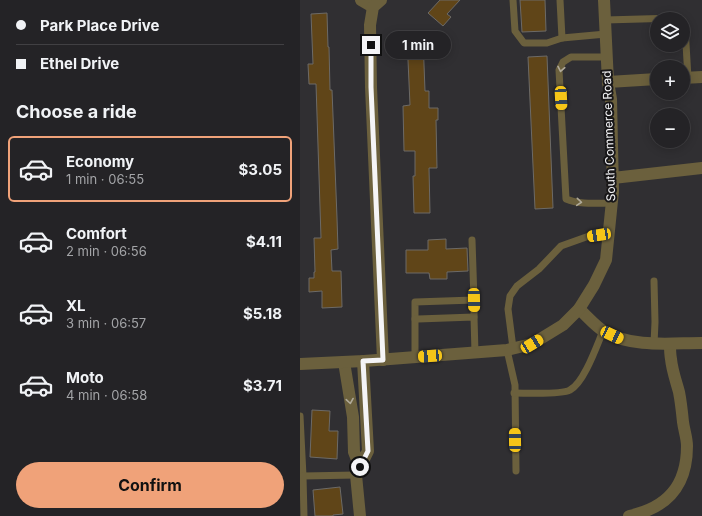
<!DOCTYPE html>
<meta charset="utf-8">
<style>
:root{--surface:#242326;--page:#302f32;--text:#f1f3f6;--muted:#a3a4a7;--line:#414043;--accent:#f0a279}
body{margin:0;font-family:Inter,sans-serif;background:var(--page);color:var(--text);height:100vh;display:flex;flex-direction:column;font-size:15px;white-space:nowrap}
*{box-sizing:border-box;margin:0}
p{font-size:13px;color:var(--muted)}
.icon{flex:none;width:22px;height:22px;fill:none;stroke:currentColor;stroke-width:2;stroke-linecap:round;stroke-linejoin:round}
.map{position:relative;flex:1;overflow:hidden}
.sheet{display:flex;flex-direction:column;background:var(--surface);width:300px}
.sheet>*{flex:none}
.hud{display:grid;align-content:center;height:88px;padding:0 16px;background:var(--surface)}
.fabs{position:absolute;left:350px;top:12px;display:grid;gap:8px}
.fabs a{display:grid;place-items:center;width:40px;height:40px;border-radius:50%;background:var(--surface);box-shadow:0 2px 10px #0003,0 0 0 1px var(--line);font-size:20px}
.end{position:absolute;width:18px;height:18px;margin:-9px;border:5px solid #f4f4f6;background:#111;box-shadow:0 0 0 2px #111}
.from{border-radius:50%}
.bubble{position:absolute;height:28px;border-radius:14px;background:var(--surface);box-shadow:0 2px 10px #0003,0 0 0 1px var(--line);font-size:13px;font-weight:700;line-height:28px;text-align:center}
.car{position:absolute;width:12px;height:24px;margin:-12px -6px;border-radius:5px;box-shadow:0 0 3px 1px #0007;background:linear-gradient(#f5c518 24%,#345 0 40%,#f5c518 0 76%,#345 0 86%,#f5c518 0)}
.hud b{display:flex;align-items:center;gap:14px;height:38px;font-size:15px}
.hud b+b{border-top:1px solid var(--line)}
.hud i{width:10px;height:10px;background:var(--text)}
ul{padding:0;list-style:none}
li{display:flex;align-items:center;gap:12px;height:66px;margin:0 8px 6px;padding:0 8px;border:2px solid transparent;border-radius:6px}
li div{flex:1}
li b{display:block;font-size:15px}
li em{font-style:normal;font-weight:700}
li.current{border-color:var(--accent)}
li>.icon{width:36px;height:36px;stroke-width:1.5}
h2{padding:0 16px;font-size:18px;line-height:48px}
.cta{display:flex;gap:8px;margin-top:auto;padding:8px 16px}
.cta a{flex:1;height:46px;border-radius:24px;background:var(--accent);color:#111;font-size:16px;font-weight:700;line-height:46px;text-align:center}
main{display:flex;flex:1;min-height:0}
.map>svg:first-child{display:block}
.building{fill:#604518;stroke:#6c6a67}
.lines{fill:none;stroke-linecap:round;stroke-linejoin:round}
.service{stroke:#6b603d;stroke-width:7}
.minor{stroke:#6b603d;stroke-width:12}
.tertiary{stroke:#6b603d;stroke-width:12}
.oneway{stroke:#b0aa9a}
.route{stroke:#f4f4f6;stroke-width:5}
.labels{text-anchor:middle;stroke-width:4;stroke-linejoin:round;paint-order:stroke}
.street-label{font-size:12px;fill:#f4f4f6;stroke:#181719}
</style>
<main>
<section class="sheet">
<div class="hud">
<b><i class="from"></i>Park Place Drive</b>
<b><i></i>Ethel Drive</b>
</div>
<h2>Choose a ride</h2>
<ul>
<li class="current"><svg class="icon" aria-label="car" viewBox="0 0 24 24"><path d="M5 17H2v-5l4-1 3-4h7l3 4 3 1v5h-3M9 17h6M6 11h13"/><circle cx="7" cy="17" r="2"/><circle cx="17" cy="17" r="2"/></svg><div><b>Economy</b><p>1 min · 06:55</p></div><em>$3.05</em></li>
<li><svg class="icon" aria-label="car" viewBox="0 0 24 24"><path d="M5 17H2v-5l4-1 3-4h7l3 4 3 1v5h-3M9 17h6M6 11h13"/><circle cx="7" cy="17" r="2"/><circle cx="17" cy="17" r="2"/></svg><div><b>Comfort</b><p>2 min · 06:56</p></div><em>$4.11</em></li>
<li><svg class="icon" aria-label="car" viewBox="0 0 24 24"><path d="M5 17H2v-5l4-1 3-4h7l3 4 3 1v5h-3M9 17h6M6 11h13"/><circle cx="7" cy="17" r="2"/><circle cx="17" cy="17" r="2"/></svg><div><b>XL</b><p>3 min · 06:57</p></div><em>$5.18</em></li>
<li><svg class="icon" aria-label="car" viewBox="0 0 24 24"><path d="M5 17H2v-5l4-1 3-4h7l3 4 3 1v5h-3M9 17h6M6 11h13"/><circle cx="7" cy="17" r="2"/><circle cx="17" cy="17" r="2"/></svg><div><b>Moto</b><p>4 min · 06:58</p></div><em>$3.71</em></li>
</ul>
<div class="cta"><a>Confirm</a></div>
</section>
<div class="map">
<svg width="402" height="516" viewBox="0 0 402 516">
<rect width="100%" height="100%" fill="#302f32"/>
<g class="building">
<polygon points="140,0 160,0 147,14 151,17 143,26 128,13"/>
<polygon points="220,0 245,0 246,31 222,32"/>
<polygon points="27,13 28,47 29,47 30,90 32,90 37,218 38,249 31,250 32,271 41,271 42,307 22,308 22,291 9,292 9,278 14,278 14,272 15,272 14,238 21,238 16,84 9,84 8,64 13,64 11,14"/>
<polygon points="107,38 123,38 125,91 129,91 129,108 138,108 138,120 136,120 137,168 129,168 130,213 114,213 113,176 115,176 115,151 104,151 103,106 110,105"/>
<polygon points="247,56 253,208 235,209 228,57"/>
<polygon points="146,239 146,249 167,248 168,271 147,272 147,279 130,279 129,273 106,273 106,250 128,250 128,240"/>
<polygon points="12,410 30,411 29,431 38,431 37,459 10,457"/>
<polygon points="40,487 43,514 33,515 33,516 15,516 13,490"/>
</g>
<g class="lines">
<g class="service">
<polyline points="213,0 215,31 224,43 247,43 262,38 306,34"/>
<polyline points="260,0 262,38"/>
<polyline points="305,20 377,18 379,19"/>
<polyline points="383,21 385,27 388,78"/>
<path d="M 307,57 L 271,57 L 263,62 L 259,70 L 266,199 C 280,205 297,203 312,203"/>
<polyline points="172,240 174,300"/>
<polyline points="115,319 115,302 174,300 174,317"/>
<polyline points="354,344 355,322 354,281"/>
<polyline points="213,348 208,309 210,296 217,286 239,269 261,246 289,236 309,233"/>
<polyline points="207,350 215,385 216,471"/>
<polyline points="115,357 115,319 118,319 174,317 175,353"/>
<path d="M 214,393 C 227,393 261,395 270,390 C 284,383 297,345 303,331"/>
<polyline points="0,416 3,476 56,475"/>
<polyline points="3,476 4,516"/>
</g>
<g class="minor">
<polyline points="61,0 73,7"/>
<polyline points="81,0 73,7 70,25 71,87 83,360"/>
<polyline points="383,78 402,77"/>
<polyline points="308,82 357,79"/>
<polyline points="313,178 402,168"/>
<polyline points="44,362 53,417 54,452 60,467 68,451 63,361"/>
<polyline points="60,467 56,475 60,516"/>
<path d="M 329,516 C 367,508 387,486 387,446 C 387,438 384,430 383,422 C 382,412 381,402 379,392 C 376,381 372,370 371,359 C 370,354 370,349 370,344"/>
</g>
<g class="tertiary">
<path d="M 279,309 C 287,316 296,327 305,332 C 333,348 370,343 402,343"/>
<polyline points="0,364 64,361 207,350 232,344 263,325 279,309 294,285 306,260 313,191 311,99 308,82 304,0"/>
</g>
</g>
<defs><path id="oneway-chevron" d="M-2-3.5L2.5 0L-2 3.5" fill="none" stroke-width="1.6" stroke-linecap="round" stroke-linejoin="round"/></defs>
<g class="oneway">
<use href="#oneway-chevron" transform="translate(261 69) rotate(101)"/>
<use href="#oneway-chevron" transform="translate(279 202) rotate(5)"/>
<use href="#oneway-chevron" transform="translate(50 401) rotate(81)"/>
</g>
<g class="lines">
<polyline class="route" points="60,467 68,451 63,361 83,360 71,87 71,45"/>
</g>
<g class="labels">
<g class="street-label">
<text transform="translate(309 136) rotate(-92)" y="4">South Commerce Road</text>
</g>
</g>
</svg>
<div class="fabs">
<a><svg class="icon" aria-label="layers" viewBox="0 0 24 24"><path d="M12 4l9 5-9 5-9-5zM3 14l9 5 9-5"/></svg></a>
<a>+</a>
<a>−</a>
</div>
<i class="end from" style="left:60px;top:467px"></i>
<i class="end" style="left:71px;top:45px"></i>
<div class="bubble" style="left:85px;top:31px;width:66px">1 min</div>
<i class="car" style="left:261px;top:98px;rotate:177deg"></i>
<i class="car" style="left:299px;top:235px;rotate:261deg"></i>
<i class="car" style="left:174px;top:300px;rotate:179deg"></i>
<i class="car" style="left:312px;top:335px;rotate:115deg"></i>
<i class="car" style="left:232px;top:344px;rotate:59deg"></i>
<i class="car" style="left:130px;top:356px;rotate:266deg"></i>
<i class="car" style="left:215px;top:440px;rotate:359deg"></i>
</div>
</main>
